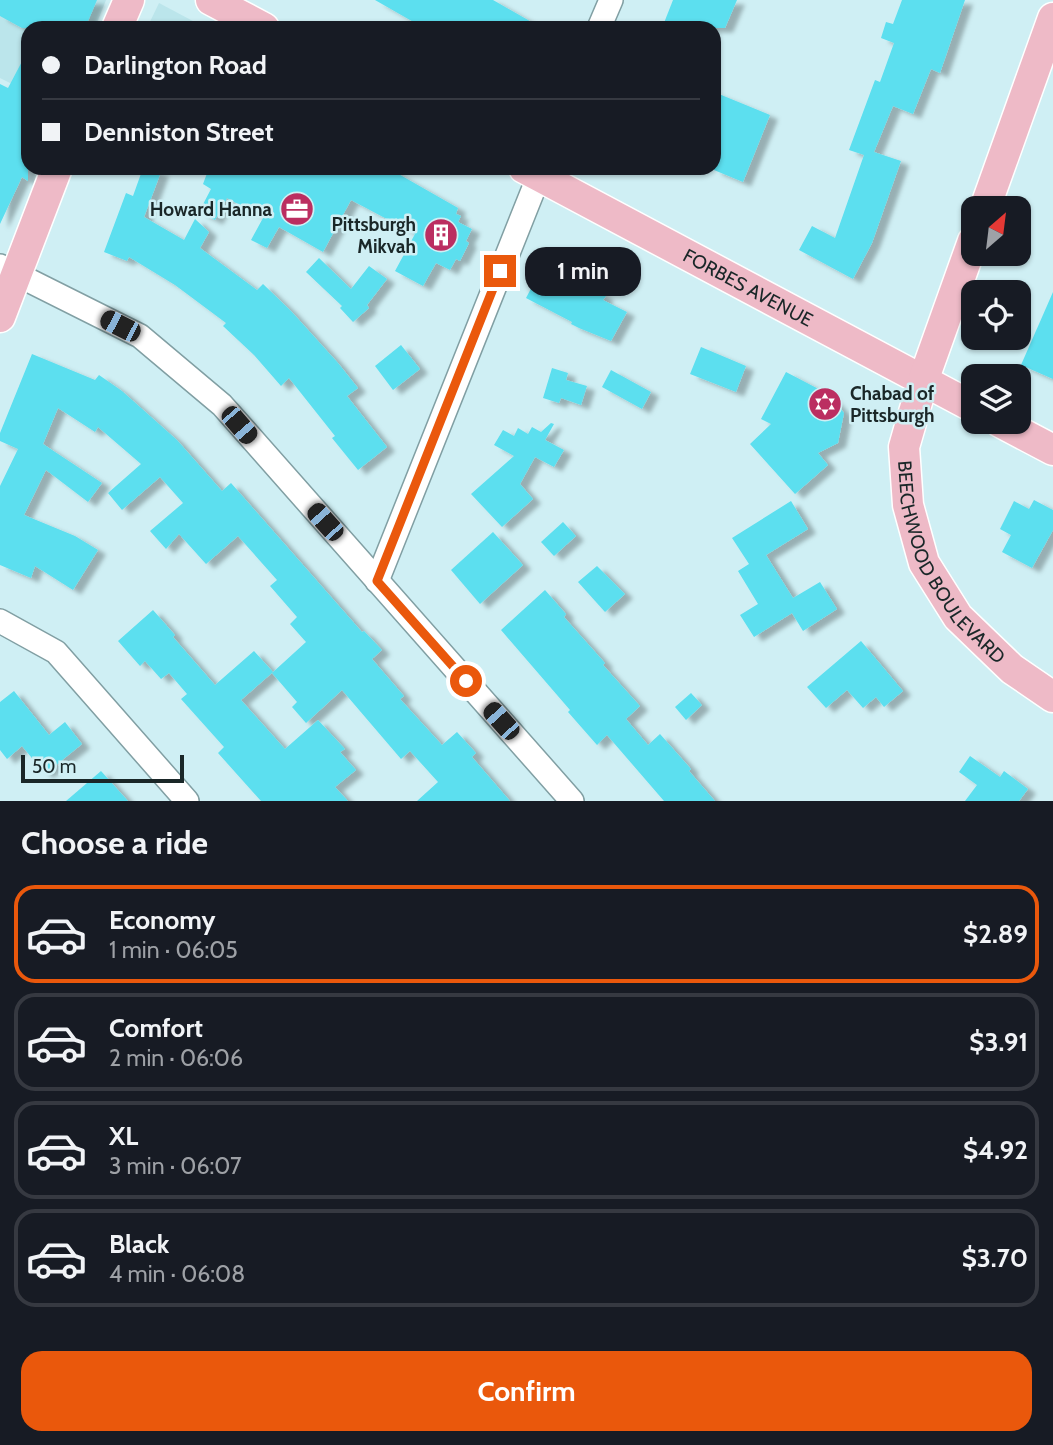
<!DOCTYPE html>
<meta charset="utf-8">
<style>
:root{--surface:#171b24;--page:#242831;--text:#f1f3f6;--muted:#9ea1a6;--line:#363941;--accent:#ea580c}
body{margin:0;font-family:Cabin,sans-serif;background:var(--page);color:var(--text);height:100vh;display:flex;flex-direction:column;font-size:26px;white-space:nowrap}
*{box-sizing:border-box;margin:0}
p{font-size:23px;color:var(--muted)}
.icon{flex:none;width:38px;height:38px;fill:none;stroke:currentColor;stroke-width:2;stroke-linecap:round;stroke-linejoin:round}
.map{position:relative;height:801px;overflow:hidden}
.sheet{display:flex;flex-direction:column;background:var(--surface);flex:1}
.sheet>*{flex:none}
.banner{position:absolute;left:21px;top:21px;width:700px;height:154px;border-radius:21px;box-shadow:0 2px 5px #0004;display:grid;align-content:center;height:154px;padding:0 21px;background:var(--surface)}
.needle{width:46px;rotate:28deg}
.fabs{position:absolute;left:961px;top:196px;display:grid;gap:14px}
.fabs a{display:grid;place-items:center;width:70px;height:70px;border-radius:14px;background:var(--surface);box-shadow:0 2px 5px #0004;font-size:35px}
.scale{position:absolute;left:21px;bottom:18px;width:163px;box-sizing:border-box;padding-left:7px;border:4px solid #1a2728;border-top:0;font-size:19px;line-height:24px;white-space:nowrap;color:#1a2728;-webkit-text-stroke:5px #cfeff4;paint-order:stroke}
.end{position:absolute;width:32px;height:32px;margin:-16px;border:9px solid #ea580c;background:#fff;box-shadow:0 0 0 4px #fff}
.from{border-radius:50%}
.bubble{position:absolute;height:49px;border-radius:21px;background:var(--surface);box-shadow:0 2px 5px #0004;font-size:23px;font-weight:800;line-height:49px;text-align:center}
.car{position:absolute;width:21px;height:42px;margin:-21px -10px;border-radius:9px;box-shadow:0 0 5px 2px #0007;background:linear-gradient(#222 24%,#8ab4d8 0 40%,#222 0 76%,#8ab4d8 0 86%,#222 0)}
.banner b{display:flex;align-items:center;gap:24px;height:66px;font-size:26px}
.banner b+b{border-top:2px solid var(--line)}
.banner i{width:18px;height:18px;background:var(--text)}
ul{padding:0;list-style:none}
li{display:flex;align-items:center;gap:21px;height:98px;margin:0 14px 10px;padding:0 7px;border:4px solid var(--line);border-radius:21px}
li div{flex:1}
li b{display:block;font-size:26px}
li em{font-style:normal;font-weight:800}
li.current{border-color:var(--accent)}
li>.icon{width:63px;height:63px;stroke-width:1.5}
h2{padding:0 21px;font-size:32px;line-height:84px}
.action{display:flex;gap:14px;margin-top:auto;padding:14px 21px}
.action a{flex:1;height:80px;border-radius:21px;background:var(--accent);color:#fff;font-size:28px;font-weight:800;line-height:80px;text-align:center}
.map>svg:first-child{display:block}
.built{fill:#bbe5eb}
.building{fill:#5bdfef;filter:url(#shadow)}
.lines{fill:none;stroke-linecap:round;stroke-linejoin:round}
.minor-casing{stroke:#819fa3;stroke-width:26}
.major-casing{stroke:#fff;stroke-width:33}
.minor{stroke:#fff;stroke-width:23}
.major{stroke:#eebac7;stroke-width:30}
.route{stroke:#ea580c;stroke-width:9}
.labels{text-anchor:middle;stroke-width:5;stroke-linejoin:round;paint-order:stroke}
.poi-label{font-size:19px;font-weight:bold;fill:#1a2728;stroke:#cfeff4;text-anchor:end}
.street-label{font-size:19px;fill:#1a2728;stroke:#cfeff4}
</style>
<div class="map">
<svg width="1053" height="801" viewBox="0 0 1053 801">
<defs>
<filter id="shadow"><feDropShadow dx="8" dy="4.5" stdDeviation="2" flood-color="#0004"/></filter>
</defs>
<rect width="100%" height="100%" fill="#cfeff4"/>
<g class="built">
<polygon points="0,0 106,0 95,28 28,28 28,92 0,78"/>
<polygon points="159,3 206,28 147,28"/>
</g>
<g class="building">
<polygon points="0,0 97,0 85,28 22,28 0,16"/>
<polygon points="375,0 493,0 542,28 424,28"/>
<polygon points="673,0 737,0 725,28 662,28"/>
<polygon points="902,0 965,0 940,73 931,69 913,114 893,106 874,152 901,161 872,243 853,279 799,250 812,226 835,238 864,155 849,150 875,80 880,82 894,43 881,38 886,22 893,24"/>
<polygon points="28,50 28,181 22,177 0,224 0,84 8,88"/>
<polygon points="714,92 770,115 743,182 714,170"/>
<polygon points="143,168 161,172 144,217 184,240 195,219 209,232 200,248 257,290 263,284 291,311 338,363 358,388 347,396 387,447 358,470 332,438 335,436 289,378 281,386 254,355 223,326 226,323 175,285 129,257 127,261 104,252 126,193 133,196"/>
<polygon points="209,168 388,168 458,208 456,214 461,216 458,222 472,229 466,241 469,243 460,261 456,259 450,270 436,263 423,286 395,271 415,234 351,200 323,252 279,227 267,248 251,240 263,218 227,198 215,220 199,212 211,189 203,184"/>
<polygon points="319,258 351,289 369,266 387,279 367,305 369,308 353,322 340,308 342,306 306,272"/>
<polygon points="545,262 560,269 558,271 606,296 603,300 627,312 611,341 579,328 571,324 572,322 526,298"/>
<polygon points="1053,292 1053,379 1021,365"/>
<polygon points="401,345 420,369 393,390 375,366"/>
<polygon points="701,347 746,366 736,392 690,374"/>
<polygon points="32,354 95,380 99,375 122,391 177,440 222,491 231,483 362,632 364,631 382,650 372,659 404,696 400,699 442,745 457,732 476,753 472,757 510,801 417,801 438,782 410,751 401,759 342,690 306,723 292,707 297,702 272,673 306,642 290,624 297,617 270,586 277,580 238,536 206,564 179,534 166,549 150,531 183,503 160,477 122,510 108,493 141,464 98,427 95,432 58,408 43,444 102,483 88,502 46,470 24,515 75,536 98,550 73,590 35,566 31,578 0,565 0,486 18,449 0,441 0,433"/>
<polygon points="552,368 568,373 566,380 587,386 581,405 561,398 559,403 543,398"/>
<polygon points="611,370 651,392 642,409 602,387"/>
<polygon points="786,372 830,395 844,413 838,443 818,453 828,465 795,494 750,444 771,424 761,419"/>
<polygon points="551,423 554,424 545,440 564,450 554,467 535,457 520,484 533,499 502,527 471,494 514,456 494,445 503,430 514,436 518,428 528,434 532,427 541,432"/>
<polygon points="1034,500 1053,510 1053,530 1032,568 1002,552 1011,535 1000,529 1014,501 1029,509"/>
<polygon points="791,501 808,529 766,555 793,598 820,582 837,609 803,631 792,613 754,637 740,615 758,604 738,571 749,564 732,538"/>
<polygon points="563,522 576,536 554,556 541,542"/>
<polygon points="493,532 523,565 480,604 451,570"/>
<polygon points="597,566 625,594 605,612 578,582"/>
<polygon points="545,590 566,614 564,617 605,663 603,665 640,706 626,719 648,745 660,734 691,769 689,771 715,801 664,801 607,735 597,745 568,712 570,710 501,630"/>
<polygon points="153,610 175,635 173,637 215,685 254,651 273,672 241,700 285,749 318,720 345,749 340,752 356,770 335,787 348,801 261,801 218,753 224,747 181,699 187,694 169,673 161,679 145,661 140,666 118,641"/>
<polygon points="861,641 903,691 884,707 876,697 863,708 847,690 826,708 807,687"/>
<polygon points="14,691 49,735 65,722 82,744 45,774 22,746 7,759 0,750 0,702"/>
<polygon points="691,693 702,705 686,720 675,707"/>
<polygon points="970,756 1000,777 1004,771 1028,789 1019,801 965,801 977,785 959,772"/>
<polygon points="101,771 128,801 66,801"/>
</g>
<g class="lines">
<g class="minor-casing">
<g id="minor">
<polyline points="599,28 611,0"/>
<polyline points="0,266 140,336 222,405 572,801"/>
<polyline points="377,581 542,168"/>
<polyline points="0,621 56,652 187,801"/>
</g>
</g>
<g class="major-casing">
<g id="major">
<polyline points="211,0 264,28"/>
<polyline points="117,28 129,0"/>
<path id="s1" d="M 524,168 L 973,407"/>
<polyline points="985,208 1053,18"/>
<path id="s2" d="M 973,241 L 923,381 L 904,447 L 908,505 L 924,563 L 958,617 L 1012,669 L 1053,697"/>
<polyline points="0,317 57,168"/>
<polyline points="1000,422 1053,450"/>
</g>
</g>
<use href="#minor" class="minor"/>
<use href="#major" class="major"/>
</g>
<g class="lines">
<polyline class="route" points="466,681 377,581 500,271"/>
</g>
<defs>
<g id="office-disc" transform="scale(1.75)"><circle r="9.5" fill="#bb2e61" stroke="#cfeff4"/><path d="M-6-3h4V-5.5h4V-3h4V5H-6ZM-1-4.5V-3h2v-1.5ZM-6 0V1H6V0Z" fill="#fff"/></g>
<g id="building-disc" transform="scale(1.75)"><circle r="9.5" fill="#bb2e61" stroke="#cfeff4"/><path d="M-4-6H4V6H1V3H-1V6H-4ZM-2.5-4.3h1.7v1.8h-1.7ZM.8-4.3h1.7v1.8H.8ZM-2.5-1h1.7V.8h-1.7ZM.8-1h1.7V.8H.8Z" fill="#fff"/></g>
<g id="synagogue-disc" transform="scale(1.75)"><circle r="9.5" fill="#bb2e61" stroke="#cfeff4"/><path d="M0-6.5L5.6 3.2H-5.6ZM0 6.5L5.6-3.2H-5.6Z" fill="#fff"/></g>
</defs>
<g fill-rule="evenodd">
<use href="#office-disc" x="297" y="209"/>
<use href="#building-disc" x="441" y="235"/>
<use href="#synagogue-disc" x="825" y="404"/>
</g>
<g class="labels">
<g class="poi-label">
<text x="272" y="216">Howard Hanna</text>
<text x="416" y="231">Pittsburgh<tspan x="416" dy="22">Mikvah</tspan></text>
<text x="850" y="400" text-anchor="start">Chabad of<tspan x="850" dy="22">Pittsburgh</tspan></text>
</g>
<g class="street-label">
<text dy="7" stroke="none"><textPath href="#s1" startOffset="254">FORBES AVENUE</textPath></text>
<text dy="7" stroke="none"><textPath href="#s2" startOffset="346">BEECHWOOD BOULEVARD</textPath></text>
</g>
</g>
</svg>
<div class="fabs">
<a><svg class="needle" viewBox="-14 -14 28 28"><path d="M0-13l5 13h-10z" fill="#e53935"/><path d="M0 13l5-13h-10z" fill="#9ea1a6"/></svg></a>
<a><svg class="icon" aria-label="locate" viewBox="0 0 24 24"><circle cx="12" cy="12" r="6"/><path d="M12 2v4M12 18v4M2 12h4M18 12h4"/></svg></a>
<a><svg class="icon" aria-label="layers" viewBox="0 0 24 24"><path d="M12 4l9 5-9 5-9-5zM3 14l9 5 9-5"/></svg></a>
</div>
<div class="scale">50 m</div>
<i class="end from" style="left:466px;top:681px"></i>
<i class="end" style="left:500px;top:271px"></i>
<div class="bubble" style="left:525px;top:247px;width:116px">1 min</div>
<i class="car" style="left:120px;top:326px;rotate:297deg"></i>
<i class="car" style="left:239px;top:425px;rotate:139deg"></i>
<i class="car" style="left:325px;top:522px;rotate:318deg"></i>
<i class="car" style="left:501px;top:721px;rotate:318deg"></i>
<div class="banner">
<b><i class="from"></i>Darlington Road</b>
<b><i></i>Denniston Street</b>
</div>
</div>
<section class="sheet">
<h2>Choose a ride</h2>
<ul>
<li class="current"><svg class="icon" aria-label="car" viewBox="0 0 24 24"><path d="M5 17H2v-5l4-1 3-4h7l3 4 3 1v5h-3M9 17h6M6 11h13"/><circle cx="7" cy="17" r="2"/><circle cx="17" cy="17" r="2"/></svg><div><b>Economy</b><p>1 min · 06:05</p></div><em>$2.89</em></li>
<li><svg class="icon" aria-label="car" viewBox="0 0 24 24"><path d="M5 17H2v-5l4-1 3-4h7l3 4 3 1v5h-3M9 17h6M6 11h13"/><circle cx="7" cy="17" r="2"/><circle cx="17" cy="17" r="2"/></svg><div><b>Comfort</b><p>2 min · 06:06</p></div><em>$3.91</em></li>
<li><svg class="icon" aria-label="car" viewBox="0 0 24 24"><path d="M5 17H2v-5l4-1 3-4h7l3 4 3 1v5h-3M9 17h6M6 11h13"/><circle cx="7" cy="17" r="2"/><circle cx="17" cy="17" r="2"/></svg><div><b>XL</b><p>3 min · 06:07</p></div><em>$4.92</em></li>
<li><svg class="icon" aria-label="car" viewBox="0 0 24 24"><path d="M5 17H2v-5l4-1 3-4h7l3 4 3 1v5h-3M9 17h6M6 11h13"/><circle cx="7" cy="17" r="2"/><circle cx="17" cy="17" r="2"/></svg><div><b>Black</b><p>4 min · 06:08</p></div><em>$3.70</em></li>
</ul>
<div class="action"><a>Confirm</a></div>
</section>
